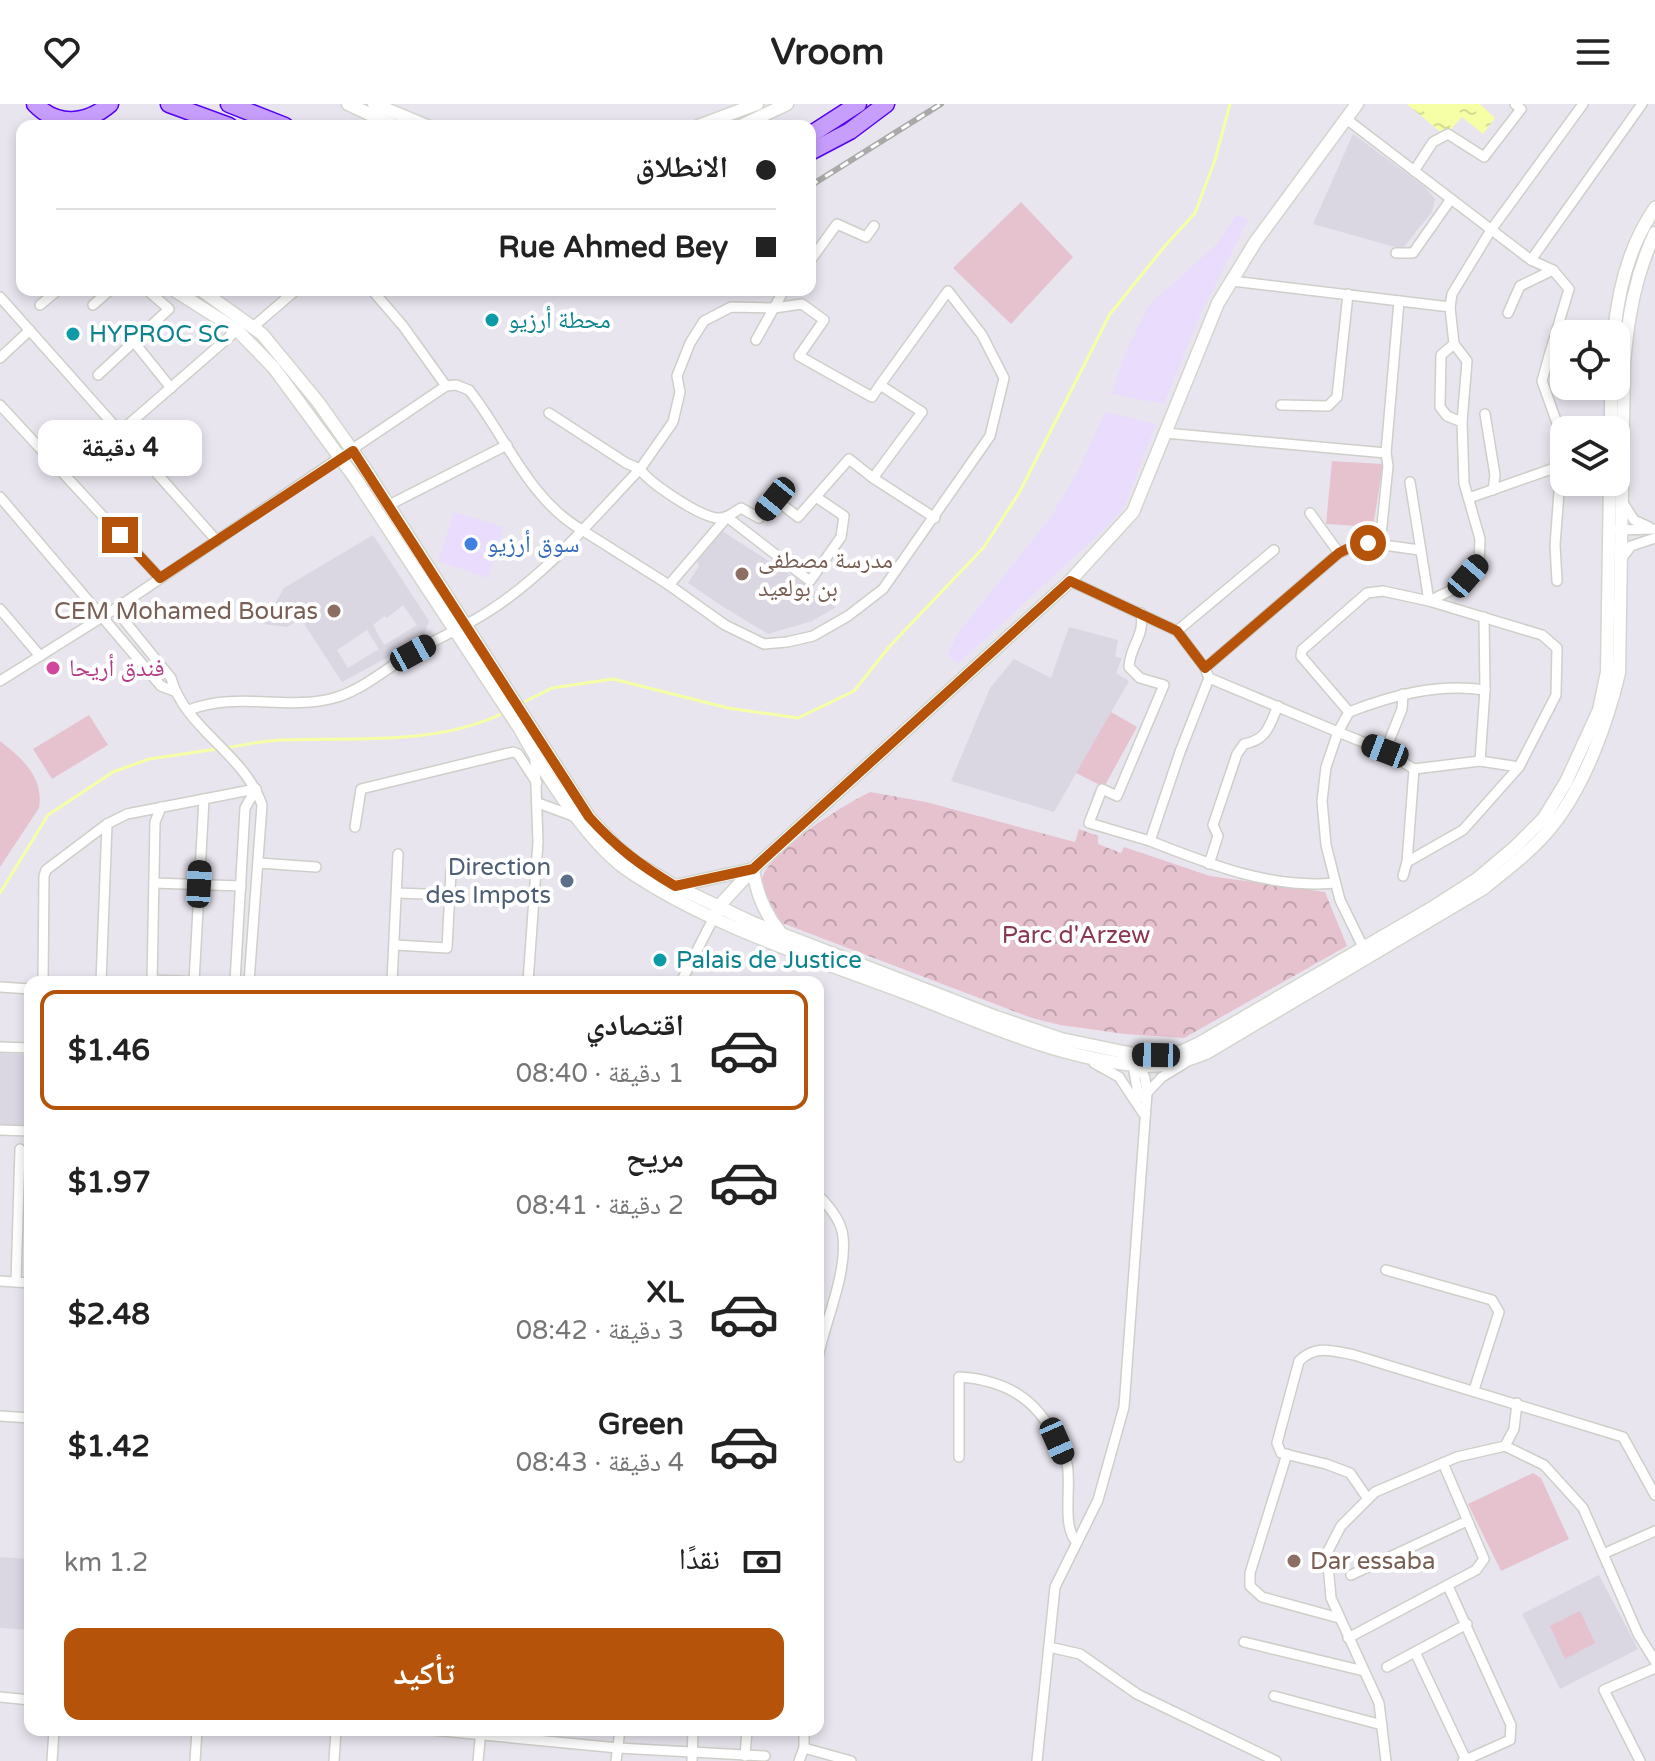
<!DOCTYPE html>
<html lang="ar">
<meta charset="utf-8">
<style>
:root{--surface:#fff;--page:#f6f6f6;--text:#222;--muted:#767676;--line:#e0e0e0;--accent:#b45309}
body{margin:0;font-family:"Varela Round","Noto Naskh Arabic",sans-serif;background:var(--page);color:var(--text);direction:rtl;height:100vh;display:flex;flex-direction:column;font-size:30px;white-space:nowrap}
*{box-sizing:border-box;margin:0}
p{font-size:26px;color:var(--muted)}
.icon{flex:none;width:44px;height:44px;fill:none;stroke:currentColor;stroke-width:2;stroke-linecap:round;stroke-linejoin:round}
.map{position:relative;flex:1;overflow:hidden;direction:ltr}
.drawer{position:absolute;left:24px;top:872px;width:800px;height:760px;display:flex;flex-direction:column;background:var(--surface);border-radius:16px;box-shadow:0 4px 12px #0003;direction:rtl}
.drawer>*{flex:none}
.top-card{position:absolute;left:16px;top:16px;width:800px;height:176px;border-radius:16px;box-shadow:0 4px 12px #0003;direction:rtl;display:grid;align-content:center;height:176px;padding:0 40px;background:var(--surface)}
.fabs{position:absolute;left:1550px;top:216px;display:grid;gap:16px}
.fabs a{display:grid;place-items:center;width:80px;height:80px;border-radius:16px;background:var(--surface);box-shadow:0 4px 12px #0003;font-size:40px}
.end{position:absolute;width:36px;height:36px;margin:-18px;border:10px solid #b45309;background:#fff;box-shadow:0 0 0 4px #fff}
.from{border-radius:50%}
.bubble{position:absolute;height:56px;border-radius:16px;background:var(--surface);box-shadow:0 4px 12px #0003;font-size:26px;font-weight:800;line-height:56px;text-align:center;direction:rtl}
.car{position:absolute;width:24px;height:48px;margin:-24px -12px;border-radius:10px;box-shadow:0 0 6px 2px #0007;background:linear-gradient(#222 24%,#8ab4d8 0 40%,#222 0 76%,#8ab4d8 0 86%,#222 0)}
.top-card b{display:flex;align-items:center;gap:28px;height:76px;font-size:30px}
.top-card b+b{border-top:2px solid var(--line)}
.top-card i{width:20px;height:20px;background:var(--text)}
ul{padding:14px 0 0;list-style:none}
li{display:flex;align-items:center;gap:24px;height:120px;margin:0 16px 12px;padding:0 24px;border:4px solid transparent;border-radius:16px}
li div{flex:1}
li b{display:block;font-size:30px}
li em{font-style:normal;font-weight:800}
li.on{border-color:var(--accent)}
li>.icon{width:72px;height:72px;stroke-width:1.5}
.pay{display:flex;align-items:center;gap:20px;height:88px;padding:0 40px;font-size:30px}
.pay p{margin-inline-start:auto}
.cta{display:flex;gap:16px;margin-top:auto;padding:16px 40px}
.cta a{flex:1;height:92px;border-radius:16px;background:var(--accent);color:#fff;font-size:32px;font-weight:800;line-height:92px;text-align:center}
header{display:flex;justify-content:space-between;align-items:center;height:104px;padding:0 40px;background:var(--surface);font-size:36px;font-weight:800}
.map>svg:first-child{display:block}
.commercial{fill:#eadcfd}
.education{fill:#dad6e2;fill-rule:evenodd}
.forest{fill:url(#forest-crowns)}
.pitch{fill:#e6c2cf}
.water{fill:url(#water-ripples)}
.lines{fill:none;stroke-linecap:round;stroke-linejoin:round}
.stream{stroke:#f6fea6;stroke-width:3}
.minor-casing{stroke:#cecfc8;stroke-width:12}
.secondary-casing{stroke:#d3d6cd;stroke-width:15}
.trunk-casing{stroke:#5403f1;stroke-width:19}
.minor{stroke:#fff;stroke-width:9}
.secondary{stroke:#fff;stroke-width:12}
.trunk{stroke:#c79efc;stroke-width:16}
.rail-casing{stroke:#a9aaa7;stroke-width:6}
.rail{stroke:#fff;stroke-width:3;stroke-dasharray:9;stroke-linecap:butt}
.route{stroke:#b45309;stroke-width:10}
.culture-dot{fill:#0f9aa8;stroke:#fff;stroke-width:3}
.shop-dot{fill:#3f7fe0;stroke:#fff;stroke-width:3}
.education-dot{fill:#8d6e63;stroke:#fff;stroke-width:3}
.hotel-dot{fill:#d1479c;stroke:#fff;stroke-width:3}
.service-dot{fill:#5c6f8a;stroke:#fff;stroke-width:3}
.labels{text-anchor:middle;stroke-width:8;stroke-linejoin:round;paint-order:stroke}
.culture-label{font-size:24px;fill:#0d838f;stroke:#fff;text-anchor:start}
.shop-label{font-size:24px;fill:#366cbe;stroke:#fff;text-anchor:start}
.education-label{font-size:24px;fill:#785e54;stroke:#fff;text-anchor:start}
.hotel-label{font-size:24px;fill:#b23c85;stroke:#fff;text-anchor:start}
.service-label{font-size:24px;fill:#4e5e75;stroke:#fff;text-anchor:end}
.park-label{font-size:24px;fill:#893850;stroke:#fff}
</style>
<header><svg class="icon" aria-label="menu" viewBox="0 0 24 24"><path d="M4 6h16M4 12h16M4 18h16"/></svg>Vroom<svg class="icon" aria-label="heart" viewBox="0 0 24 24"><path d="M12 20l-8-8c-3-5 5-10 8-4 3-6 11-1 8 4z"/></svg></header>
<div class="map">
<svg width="1655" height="1657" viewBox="0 0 1655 1657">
<defs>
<pattern id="forest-crowns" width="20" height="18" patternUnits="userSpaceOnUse" patternTransform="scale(2)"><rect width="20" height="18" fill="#e6c2cf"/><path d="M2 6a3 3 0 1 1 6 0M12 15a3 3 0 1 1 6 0" fill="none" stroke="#bea1ab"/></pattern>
<pattern id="water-ripples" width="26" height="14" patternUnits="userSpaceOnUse" patternTransform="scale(2)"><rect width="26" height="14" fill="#f6fea6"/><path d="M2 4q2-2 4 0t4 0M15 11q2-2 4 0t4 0" fill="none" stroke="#d6dc91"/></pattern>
</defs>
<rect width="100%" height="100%" fill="#e9e5ef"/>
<g class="commercial">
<polygon points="1237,110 1248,116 1200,211 1164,300 1112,290 1124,252 1149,201 1216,141"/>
<polygon points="1105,308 1156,320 1124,403 1108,422 959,559 948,552 956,532 1050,414 1078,367"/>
<polygon points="454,408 504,423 488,474 438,457"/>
</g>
<g class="education">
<polygon points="1353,30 1425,83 1435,95 1432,108 1402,145 1313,120"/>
<polygon points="722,427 809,483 836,503 812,517 768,530 725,504 688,479 699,462 697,458"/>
<path d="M 373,431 L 429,517 L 423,534 L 342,578 L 301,515 L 287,523 L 263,520 L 284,484 ZM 403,501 L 417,521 L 384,541 L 373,521 L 384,512 L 387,514 ZM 367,526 L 379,545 L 348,564 L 337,546 Z"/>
<polygon points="1069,523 1118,536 1115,553 1122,554 1116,569 1129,577 1054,708 951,677 990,584 1014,555 1051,574"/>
<polygon points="0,949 30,951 30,1022 0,1020"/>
<polygon points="0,1453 30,1455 30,1526 0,1524"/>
<polygon points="1599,1471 1638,1545 1560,1585 1522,1510"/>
</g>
<path class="forest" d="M 870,688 L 926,698 L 1075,738 L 1079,725 L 1098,732 L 1098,740 L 1121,749 L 1124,743 L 1210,772 L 1325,788 L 1347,842 L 1184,934 L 1125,930 L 1060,921 L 1032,914 L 782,819 C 772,808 763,797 761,782 C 758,753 845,700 870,688 Z"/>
<g class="pitch">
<polygon points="1021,98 1073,153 1011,220 953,164"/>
<polygon points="1332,357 1383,360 1373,423 1326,420"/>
<polygon points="1111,608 1137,623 1104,683 1076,669"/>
<polygon points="89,611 108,641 52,675 33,645"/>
<path d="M 0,637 C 22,654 44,673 39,704 L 0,763 Z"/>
<polygon points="1533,1369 1541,1374 1569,1435 1501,1467 1468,1400"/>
<polygon points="1580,1507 1595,1539 1565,1555 1550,1522"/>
</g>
<polygon class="water" points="1407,0 1480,0 1495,14 1483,30 1462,13 1445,32"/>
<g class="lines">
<g class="stream">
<polyline points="522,599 552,584 613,575 728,604 798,614 854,587 889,543 984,443 1019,389 1110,210 1164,143 1195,109 1215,56 1230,0"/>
<path d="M 225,644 C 243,641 262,637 280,636 C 352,633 439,642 505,608"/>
<polyline points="0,789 48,711 113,668 149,655 217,645"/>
</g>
<g class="minor-casing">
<g id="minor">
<polyline points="1345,14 1531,156 1553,166 1569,185 1549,252 1564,254"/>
<polyline points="1414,67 1433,38 1448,30 1484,53 1521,5 1515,0"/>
<polyline points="1396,149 1413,149 1451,95"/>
<polyline points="1531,156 1642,0"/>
<polyline points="810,157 837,120 866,133 874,122"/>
<polyline points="1232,177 1450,203 1454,240 1441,251 1440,303 1447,312 1462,318 1464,379 1480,435 1479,459 1456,484 1429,497 1383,487 1367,489 1302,546 1301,552 1349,608 1338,628 1385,647 1414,665 1407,758 1403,772"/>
<polyline points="372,186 403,222 446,282"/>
<polyline points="0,193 217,437"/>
<polyline points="40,201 58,186"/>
<polyline points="93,201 110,186"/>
<polyline points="1450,203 1452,190 1491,126 1583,0"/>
<polyline points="1508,209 1520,182 1553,166"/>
<polyline points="253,223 296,186"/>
<polyline points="756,236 784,186"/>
<polyline points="134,238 171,284"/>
<polyline points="1454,240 1467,257 1462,318"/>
<polyline points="1549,252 1542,277 1563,336 1555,441 1557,477"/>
<polyline points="0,254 30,226"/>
<polyline points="98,271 169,205 147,186"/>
<polyline points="0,301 160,474"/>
<polyline points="1281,301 1328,302 1337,293 1348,190"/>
<polyline points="549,309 626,359 640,365 673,318 680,288 677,272 690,239 704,217 731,203 774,204 802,200 824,216 799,252 872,293 880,281"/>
<polyline points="1485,310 1495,371 1493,386"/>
<polyline points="121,327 237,226"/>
<polyline points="1165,329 1386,349 1399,197"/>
<polyline points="873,374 935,414"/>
<polyline points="0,393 161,582 174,587"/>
<polyline points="1469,394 1563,361"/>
<polyline points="1623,399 1634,416 1649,423"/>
<polyline points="389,401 507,341"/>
<polyline points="1618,426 1655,425"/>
<polyline points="1380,441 1388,362 1386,349"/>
<path d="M 1339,449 C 1368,435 1388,442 1419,446"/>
<polyline points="1622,454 1631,442 1655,434"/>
<polyline points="1070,477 1177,527 1205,564 1209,574 1338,628 1326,663 1322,697 1326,741 1340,796 1365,847"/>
<polyline points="669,481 727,413 810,477 841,433 844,412 816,393"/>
<polyline points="0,505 40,552"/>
<path d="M 115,505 L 171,574 C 185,625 244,649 262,701 L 249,878"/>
<path d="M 1141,509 C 1145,533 1130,541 1129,563 L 1140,574 L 1164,581 L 1117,692 L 1102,685 L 1089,719 L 1150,737"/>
<polyline points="1177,527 1274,446"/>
<polyline points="1205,564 1339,449 1310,409"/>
<path d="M 1209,574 L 1180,648 L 1150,737 C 1208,760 1271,785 1334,779"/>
<path d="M 0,577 L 115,505 L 446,282 L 456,281 L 469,286 C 505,331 529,396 582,426 L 669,481 L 725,521 L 764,540 L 787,538 L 813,532 L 848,512 L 883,485 L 990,332 L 1004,274 L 982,231 L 948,187 L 880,281 L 922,308 L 873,374 L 849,355 L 798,413 L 775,395 L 759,414 L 741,404 C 733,409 726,415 717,414 C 699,412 649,379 640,365 C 593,414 547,470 489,507 C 465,523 438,534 414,548 C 388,563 363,586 334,594 C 287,607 236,587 189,606"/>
<path d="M 1349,608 C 1393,591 1438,579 1485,586"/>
<polyline points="1385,647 1402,605 1403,590"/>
<polyline points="1480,657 1519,663"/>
<polyline points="1414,665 1480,657 1485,586 1484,513"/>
<polyline points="538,699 576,713"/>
<polyline points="355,723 361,685 513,648 518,650 537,679"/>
<polyline points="1407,758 1463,726 1519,663 1556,591 1557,544 1542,531 1429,497 1410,378"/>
<polyline points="259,759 316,763"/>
<path d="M 1209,760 L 1218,732 L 1213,721 L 1237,650 L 1244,640 C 1267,636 1269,622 1278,602"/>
<polyline points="154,779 241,782"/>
<polyline points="397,789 450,791"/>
<polyline points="395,841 447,844 451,767"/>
<polyline points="152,876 196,878"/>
<polyline points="43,878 44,772 46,766 107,720 127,710 256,685"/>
<polyline points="101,878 107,720"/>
<polyline points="152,878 155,718 161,703"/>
<polyline points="194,878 204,695"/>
<polyline points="235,878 245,704 256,685"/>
<polyline points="392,878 398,750"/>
<polyline points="528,878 538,738 535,654"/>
<polyline points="681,878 714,813"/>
<polyline points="0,883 30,885"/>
<polyline points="0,943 30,944"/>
<polyline points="1094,959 1119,973 1143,1009"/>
<polyline points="1138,959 1145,974 1147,989"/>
<polyline points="1138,961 1134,968 1139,994"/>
<polyline points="0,1026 30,1027"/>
<path d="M 818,1091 C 829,1102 842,1117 843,1133 C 847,1171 825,1217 818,1254"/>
<polyline points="1386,1166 1492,1196 1499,1208 1474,1286"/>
<polyline points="0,1177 30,1179"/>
<polyline points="16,1178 20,1045"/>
<polyline points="0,1312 30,1314"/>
<polyline points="1505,1342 1514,1325 1517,1299"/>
<polyline points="1287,1350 1250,1469 1250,1482 1262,1493 1339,1514"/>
<path d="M 959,1353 L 959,1273 C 1006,1276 1037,1295 1057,1337 C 1060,1344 1065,1352 1067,1360 C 1072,1380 1061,1424 1077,1438"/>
<path d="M 1368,1395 L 1350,1369 L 1326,1360 L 1281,1349 L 1277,1339 L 1299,1257 C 1316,1240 1333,1247 1354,1251 L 1623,1333 L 1655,1391"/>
<polyline points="1603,1450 1655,1427"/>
<polyline points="1351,1471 1467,1417"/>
<polyline points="1448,1482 1511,1621 1510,1636 1463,1657"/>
<polyline points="1348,1534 1476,1466 1484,1455 1443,1359"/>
<polyline points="1244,1538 1364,1567"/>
<polyline points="1049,1543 1080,1550 1137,1590 1276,1657"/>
<polyline points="1415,1548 1466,1656"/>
<polyline points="1387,1563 1467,1520"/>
<polyline points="1274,1592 1382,1621"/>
<polyline points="0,1593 30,1596"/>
<polyline points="432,1626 618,1644 765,1652"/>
<polyline points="804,1644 851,1657"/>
<polyline points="745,1652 747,1626"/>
<polyline points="52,1657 54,1626"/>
<polyline points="195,1657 197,1626"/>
<polyline points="334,1657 336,1626"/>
<polyline points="478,1657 481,1626"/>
<polyline points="616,1657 620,1626"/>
<polyline points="692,1657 693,1626"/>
<polyline points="799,1657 804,1644 804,1626"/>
<polyline points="1037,1657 1055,1483 1098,1396 1124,1303 1147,989 1162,973 1185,959"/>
<polyline points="1386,1657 1379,1599 1331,1494 1327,1449 1341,1422 1375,1388 1457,1353 1505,1342 1544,1361 1583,1404 1638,1530 1655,1557"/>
<polyline points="1640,1657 1604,1586 1655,1564"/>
</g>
</g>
<g class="secondary-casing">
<g id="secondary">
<polyline points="348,0 395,22"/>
<polyline points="374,0 427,22"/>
<polyline points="698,22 757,0"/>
<polyline points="741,22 787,0"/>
<path d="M 174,186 L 237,226 L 274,264 L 355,374 L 520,625 C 543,667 587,737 626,765 C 705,820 813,854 903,888 C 979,917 1054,953 1135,961 C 1161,964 1181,959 1206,949 L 1484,784 C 1507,765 1533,746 1552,722 C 1585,681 1607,619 1619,569 L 1624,259 C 1628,213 1635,172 1655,129"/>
<polyline points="201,186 262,230 318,298 364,363 589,713 617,743 635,758 675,782 753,819 996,913 1061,935 1138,951 1170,950 1183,947 1200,939 1432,804 1477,775 1515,743 1544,714 1566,678 1599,606 1607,568 1610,378"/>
<path d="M 1614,230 C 1618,187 1630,140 1655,104"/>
<polyline points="1611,326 1611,282"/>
<path d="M 675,782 L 753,765 C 756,788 765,810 780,828"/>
<polyline points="716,810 719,802 753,765 1070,477 1133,408 1218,199 1256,137 1357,0"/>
</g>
</g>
<g class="trunk-casing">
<g id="trunk">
<path d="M 35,0 C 57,23 87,20 110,0"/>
<polyline points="169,0 229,22"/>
<polyline points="229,0 285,22"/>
<polyline points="810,31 858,0"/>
<polyline points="810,48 850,27 886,0"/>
</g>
</g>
<use href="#minor" class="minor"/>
<use href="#secondary" class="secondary"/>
<use href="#trunk" class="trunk"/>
<g class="rail-casing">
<polyline id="rail" points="810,82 941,0"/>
</g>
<use href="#rail" class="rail"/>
</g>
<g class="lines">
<path class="route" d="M 120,431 L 160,474 L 353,347 L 589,713 C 617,744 640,761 675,782 L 753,765 L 1070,477 L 1177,527 L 1205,564 L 1339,449 L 1355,441 L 1368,439"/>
</g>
<g class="culture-dot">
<circle cx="492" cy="216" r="8"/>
<circle cx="73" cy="230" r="8"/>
<circle cx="660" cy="856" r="8"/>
</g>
<circle class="shop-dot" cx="471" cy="440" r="8"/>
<g class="education-dot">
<circle cx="742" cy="470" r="8"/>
<circle cx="334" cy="507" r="8"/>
<circle cx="1294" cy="1457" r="8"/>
</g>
<circle class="hotel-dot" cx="53" cy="564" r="8"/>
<circle class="service-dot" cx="567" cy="777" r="8"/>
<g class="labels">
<g class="culture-label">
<text x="508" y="224">محطة أرزيو</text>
<text x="89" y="238">HYPROC SC</text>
<text x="676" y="864">Palais de Justice</text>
</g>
<g class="shop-label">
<text x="487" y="448">سوق أرزيو</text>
</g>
<g class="education-label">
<text x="758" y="464">مدرسة مصطفى<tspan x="758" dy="28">بن بولعيد</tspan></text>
<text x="318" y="515" text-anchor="end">CEM Mohamed Bouras</text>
<text x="1310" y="1465">Dar essaba</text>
</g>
<g class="hotel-label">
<text x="69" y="572">فندق أريحا</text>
</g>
<g class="service-label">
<text x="551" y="771">Direction<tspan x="551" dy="28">des Impots</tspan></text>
</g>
<g class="park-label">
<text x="1076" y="839">Parc d'Arzew</text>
</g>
</g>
</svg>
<div class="fabs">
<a><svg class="icon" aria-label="locate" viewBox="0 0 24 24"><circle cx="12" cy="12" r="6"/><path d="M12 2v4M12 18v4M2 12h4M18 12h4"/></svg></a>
<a><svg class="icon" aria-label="layers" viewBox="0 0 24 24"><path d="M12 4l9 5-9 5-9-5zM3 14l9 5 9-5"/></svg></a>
</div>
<i class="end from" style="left:1368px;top:439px"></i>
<i class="end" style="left:120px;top:431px"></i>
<div class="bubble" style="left:38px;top:316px;width:164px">4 دقيقة</div>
<i class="car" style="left:775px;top:395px;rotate:219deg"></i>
<i class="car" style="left:1468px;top:472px;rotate:41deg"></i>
<i class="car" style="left:413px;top:549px;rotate:61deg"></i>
<i class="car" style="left:1385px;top:647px;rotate:291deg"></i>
<i class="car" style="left:199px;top:780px;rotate:3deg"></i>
<i class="car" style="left:1156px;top:951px;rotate:271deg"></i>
<i class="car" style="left:1057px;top:1337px;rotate:156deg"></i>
<div class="top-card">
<b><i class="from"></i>الانطلاق</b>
<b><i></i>Rue Ahmed Bey</b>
</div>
<section class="drawer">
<ul>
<li class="on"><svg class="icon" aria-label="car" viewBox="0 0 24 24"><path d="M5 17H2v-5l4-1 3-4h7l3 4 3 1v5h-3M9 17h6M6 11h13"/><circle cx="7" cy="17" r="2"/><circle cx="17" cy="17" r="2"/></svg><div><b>اقتصادي</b><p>1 دقيقة · 08:40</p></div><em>$1.46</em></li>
<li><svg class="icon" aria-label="car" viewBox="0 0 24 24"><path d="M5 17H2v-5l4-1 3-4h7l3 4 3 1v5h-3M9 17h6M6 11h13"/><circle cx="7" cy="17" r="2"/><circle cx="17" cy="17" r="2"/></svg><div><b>مريح</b><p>2 دقيقة · 08:41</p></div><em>$1.97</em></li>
<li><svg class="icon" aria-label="car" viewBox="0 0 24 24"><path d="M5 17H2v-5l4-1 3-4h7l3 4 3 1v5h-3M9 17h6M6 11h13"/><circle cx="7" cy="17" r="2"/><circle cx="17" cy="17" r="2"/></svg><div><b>XL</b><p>3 دقيقة · 08:42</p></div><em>$2.48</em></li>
<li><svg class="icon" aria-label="car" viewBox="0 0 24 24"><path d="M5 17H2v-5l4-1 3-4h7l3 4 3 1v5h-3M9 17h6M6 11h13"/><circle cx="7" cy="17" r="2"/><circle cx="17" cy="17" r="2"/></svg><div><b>Green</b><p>4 دقيقة · 08:43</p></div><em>$1.42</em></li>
</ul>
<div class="pay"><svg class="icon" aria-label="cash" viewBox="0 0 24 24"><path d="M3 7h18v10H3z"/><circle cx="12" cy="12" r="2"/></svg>نقدًا<p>1.2 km</p></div>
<div class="cta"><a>تأكيد</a></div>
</section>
</div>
